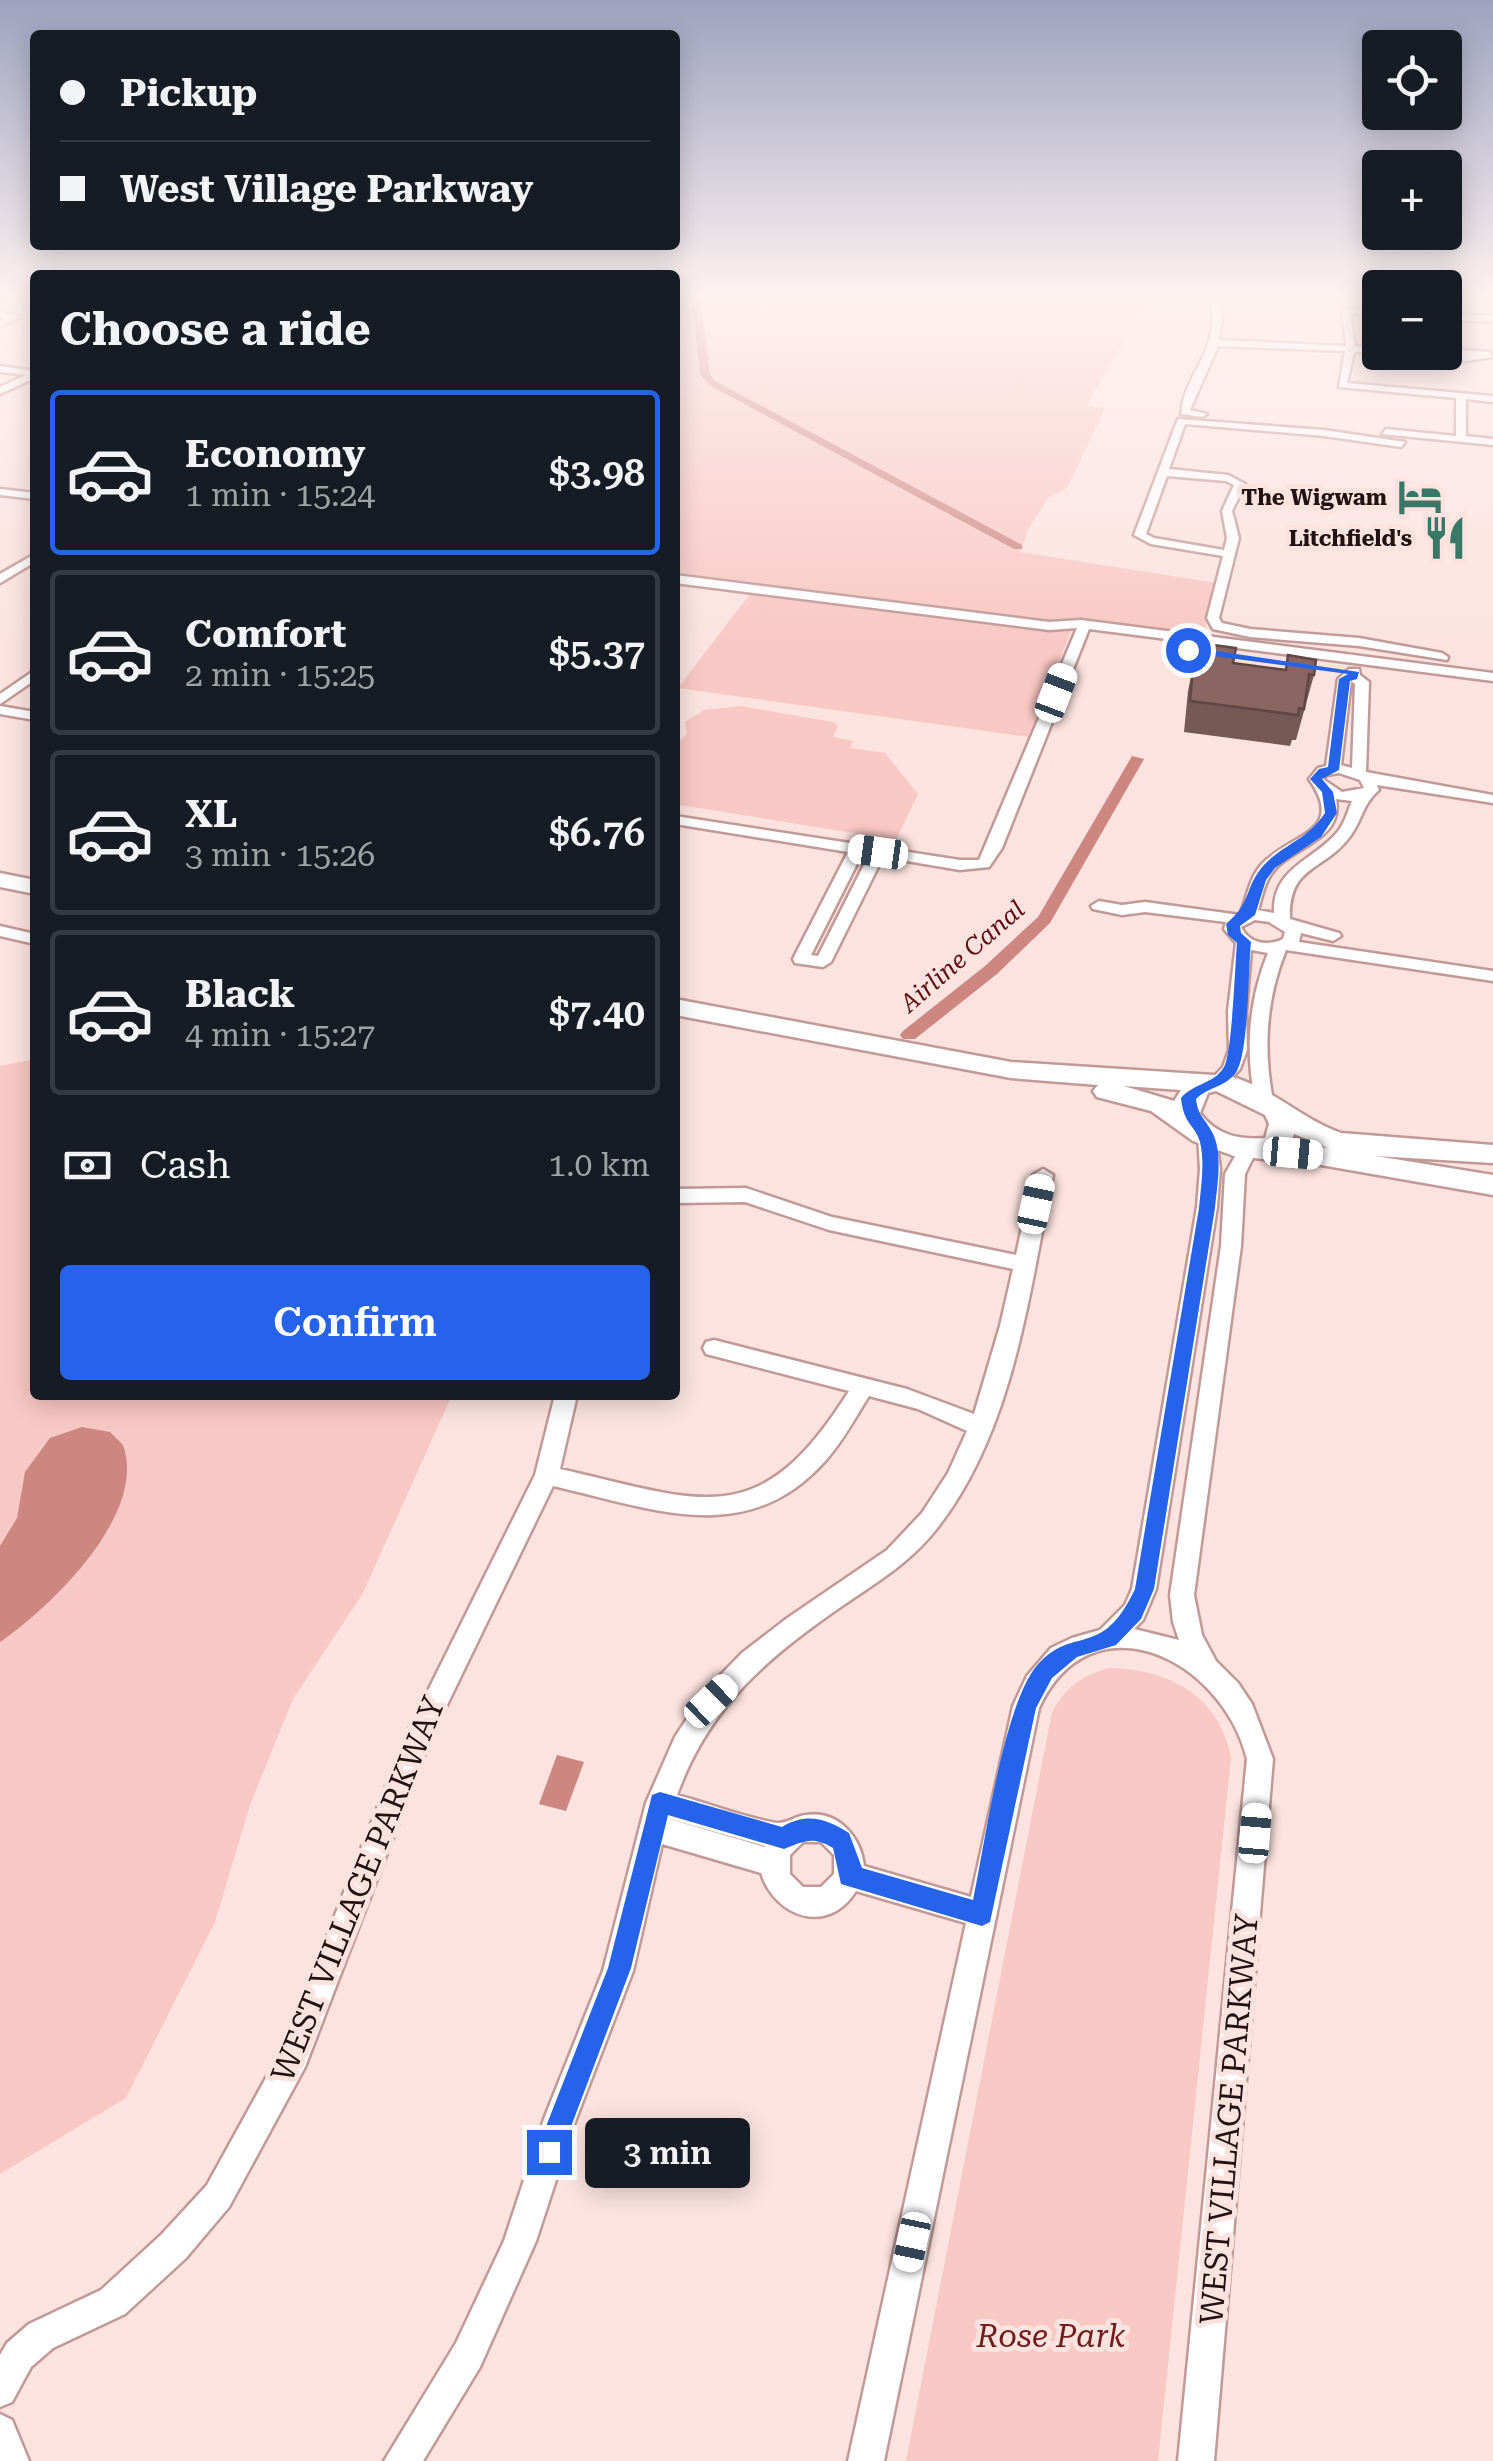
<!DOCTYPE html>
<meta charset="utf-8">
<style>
:root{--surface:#171b24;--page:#242831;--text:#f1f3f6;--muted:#9ea1a6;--line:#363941;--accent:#2563eb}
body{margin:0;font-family:"Roboto Serif",serif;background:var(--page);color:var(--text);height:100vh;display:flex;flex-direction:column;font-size:38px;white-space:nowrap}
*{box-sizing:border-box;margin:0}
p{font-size:32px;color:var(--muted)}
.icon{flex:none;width:55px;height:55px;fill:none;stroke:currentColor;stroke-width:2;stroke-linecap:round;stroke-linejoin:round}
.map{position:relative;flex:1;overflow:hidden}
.panel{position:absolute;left:30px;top:270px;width:650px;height:1130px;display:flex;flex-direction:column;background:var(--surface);border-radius:10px;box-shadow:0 5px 25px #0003}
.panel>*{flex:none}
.top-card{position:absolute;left:30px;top:30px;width:650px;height:220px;border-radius:10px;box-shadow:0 5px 25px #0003;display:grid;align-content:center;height:220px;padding:0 30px;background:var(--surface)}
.controls{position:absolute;left:1362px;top:30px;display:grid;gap:20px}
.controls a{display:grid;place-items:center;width:100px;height:100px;border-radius:10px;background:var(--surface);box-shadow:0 5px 25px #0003;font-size:50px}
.end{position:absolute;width:45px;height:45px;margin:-22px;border:12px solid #2563eb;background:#fff;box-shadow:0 0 0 5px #fff}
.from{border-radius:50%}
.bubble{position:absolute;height:70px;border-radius:10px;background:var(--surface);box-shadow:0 5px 25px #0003;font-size:32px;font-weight:600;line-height:70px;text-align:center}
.car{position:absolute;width:30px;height:60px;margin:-30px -15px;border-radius:12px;box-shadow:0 0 8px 2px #0007;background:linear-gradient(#fff 24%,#345 0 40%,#fff 0 76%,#345 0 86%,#fff 0)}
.top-card b{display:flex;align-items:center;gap:35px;height:95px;font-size:38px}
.top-card b+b{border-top:2px solid var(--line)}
.top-card i{width:25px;height:25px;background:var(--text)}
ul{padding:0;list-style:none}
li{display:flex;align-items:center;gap:30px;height:165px;margin:0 20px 15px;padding:0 10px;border:5px solid var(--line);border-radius:10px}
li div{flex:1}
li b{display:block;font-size:38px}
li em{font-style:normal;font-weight:600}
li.on{border-color:var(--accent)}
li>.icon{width:90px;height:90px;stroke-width:1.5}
h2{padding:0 30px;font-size:45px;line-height:120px}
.pay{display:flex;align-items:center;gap:25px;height:110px;padding:0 30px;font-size:38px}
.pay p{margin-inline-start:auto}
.button{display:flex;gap:20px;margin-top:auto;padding:20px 30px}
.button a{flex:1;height:115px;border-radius:10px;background:var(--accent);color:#fff;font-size:40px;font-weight:600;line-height:115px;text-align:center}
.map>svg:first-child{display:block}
.green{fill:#f8c8c4}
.water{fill:#cc8781}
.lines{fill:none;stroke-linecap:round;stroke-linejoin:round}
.canal{fill:#cc8781;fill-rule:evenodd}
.street-casing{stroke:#c19a97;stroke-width:5}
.secondary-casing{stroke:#c19a97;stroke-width:5}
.street{fill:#fff;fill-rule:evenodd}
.secondary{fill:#fff;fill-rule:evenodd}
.wall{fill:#765854}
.building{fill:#896662;stroke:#604745;stroke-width:2.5}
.route{fill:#2563eb}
.labels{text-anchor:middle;stroke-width:10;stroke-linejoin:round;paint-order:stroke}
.far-poi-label{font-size:22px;font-weight:bold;fill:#211312;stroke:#fce3e0;text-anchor:end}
.far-water-label{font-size:25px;font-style:italic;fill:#600c10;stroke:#fce3e0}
.near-street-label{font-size:32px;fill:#211312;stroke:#fce3e0}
.near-park-label{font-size:32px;font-style:italic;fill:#6f1d1d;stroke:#fce3e0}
</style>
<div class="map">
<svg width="1493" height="2461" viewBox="0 0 1493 2461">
<rect width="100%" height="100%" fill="#fce3e0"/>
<g class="green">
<path d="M 675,298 L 1144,298 L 1147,308 C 1127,337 1104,372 1087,406 L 1105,408 L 1067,488 L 1048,498 L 1029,528 L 1020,552 L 1217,583 L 1203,637 L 1075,621 L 1029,737 L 678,688 L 753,590 L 675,579 Z"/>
<polygon points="741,706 833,722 838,725 833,737 853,741 850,748 885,753 918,794 896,840 680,805 675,745 687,734 685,722 704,710"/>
<polygon points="35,1059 35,1395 452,1395 363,1593 293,1699 250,1805 215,1922 126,2098 0,2174 0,1066"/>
<path d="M 1108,1668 C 1169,1669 1219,1695 1231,1758 L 1158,2461 L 906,2461 L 1052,1712 C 1067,1686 1080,1677 1108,1668 Z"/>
</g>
<g class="water">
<path d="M 82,1427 L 110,1432 L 123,1445 C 148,1514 51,1607 0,1642 L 0,1546 L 17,1518 L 25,1472 L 50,1438 Z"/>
<polygon points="557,1755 584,1762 566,1811 539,1804"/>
</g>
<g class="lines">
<g class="canal">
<polygon points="692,298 700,298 710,374 715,381 1022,545 1022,549 1014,549 709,385 700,374"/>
<polygon points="1132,756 1144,759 1050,923 997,974 915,1039 903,1039 900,1035 903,1031 985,966 1038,917"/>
</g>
<g class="street-casing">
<g id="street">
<path d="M 1211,298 L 1219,298 L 1222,314 L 1219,340 L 1346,346 L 1342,308 L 1380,309 L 1380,315 L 1350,313 L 1355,346 L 1380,347 L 1381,352 L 1354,352 L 1347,383 L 1493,396 L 1493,402 L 1466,399 L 1466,436 L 1493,439 L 1493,445 L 1382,434 L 1386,429 L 1456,436 L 1456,398 L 1339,387 L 1345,351 L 1218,346 L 1190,410 L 1207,414 L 1202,417 L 1181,414 C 1185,370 1220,356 1211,298 Z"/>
<polygon points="0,312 18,316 19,318 0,326 0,320 5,319 0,318"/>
<polygon points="1445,313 1493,316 1493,322 1445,319"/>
<polygon points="1445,349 1490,352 1493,357 1465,361 1436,352 1445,352"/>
<polygon points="0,366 35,371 35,378 0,394 0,387 26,375 0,372"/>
<path d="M 1178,419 L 1324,430 L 1405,442 L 1401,447 L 1324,436 L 1185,424 L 1169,469 L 1228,475 L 1245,484 L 1232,511 L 1239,538 L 1219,618 L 1222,623 L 1250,629 L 1359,638 L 1442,653 L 1448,657 L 1447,660 L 1359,646 L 1250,637 L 1213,629 L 1207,618 L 1223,556 L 1151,544 L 1134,535 ZM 1167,476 L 1226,481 L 1234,485 L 1222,511 L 1227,538 L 1224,550 L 1154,538 L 1146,534 Z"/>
<polygon points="0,489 35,493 35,499 0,495"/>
<polygon points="35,554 35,562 0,583 0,574"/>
<path d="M 675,575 L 1049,622 L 1081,620 L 1493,673 L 1493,681 L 1089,629 L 1002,848 L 989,867 L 960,870 L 883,857 L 831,962 L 823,967 L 795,963 L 793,959 L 848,852 L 675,824 L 675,816 L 960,860 L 979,860 L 1077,628 L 1049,630 L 675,583 ZM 862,854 L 869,855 L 818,956 L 811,955 Z"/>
<path d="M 1349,669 L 1359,669 L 1360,675 L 1369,682 L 1366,772 L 1493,795 L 1493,803 L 1377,785 L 1379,790 C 1362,805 1363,818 1351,835 C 1325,872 1288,864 1290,919 L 1339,933 L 1341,936 L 1333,941 L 1301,933 L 1299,942 L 1493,971 L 1493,981 L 1286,950 C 1266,999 1263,1049 1273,1100 L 1264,1106 L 1255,1100 C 1245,1050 1249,1000 1268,953 L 1251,950 L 1246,1011 L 1247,1050 L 1240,1069 L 1222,1088 L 1210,1088 L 1207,1084 L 1223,1067 L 1229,1050 L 1228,1011 L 1236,943 L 1224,929 L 1226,922 L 1145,912 L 1122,915 L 1093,909 L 1091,906 L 1099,901 L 1122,905 L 1145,902 L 1240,915 C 1247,898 1249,878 1262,864 C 1291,833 1347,833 1309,779 L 1318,768 L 1326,766 L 1338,679 ZM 1351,681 L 1355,684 L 1352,768 L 1341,765 ZM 1339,773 L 1360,780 L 1364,788 L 1342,792 L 1323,779 L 1327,775 ZM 1336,799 L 1352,801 C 1347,813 1344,826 1334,836 C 1309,862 1272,870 1274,913 L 1258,910 C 1262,898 1264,883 1272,873 C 1291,846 1344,841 1336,799 ZM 1255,920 L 1269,922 L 1285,932 L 1283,939 C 1267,947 1249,943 1241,927 Z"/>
<polygon points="35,670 35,680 0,704 0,694"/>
<polygon points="0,706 35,712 35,720 0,714"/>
<polygon points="0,926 35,934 35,944 0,936"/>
<path d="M 1207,1130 L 1216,1136 L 1220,1169 L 1217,1207 L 1156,1589 L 1143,1620 L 1134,1629 L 1179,1640 L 1173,1622 L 1170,1595 L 1221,1246 L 1225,1174 L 1241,1146 L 1248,1144 L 1257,1150 L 1245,1174 L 1241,1246 L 1194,1595 L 1202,1635 L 1216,1661 L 1238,1683 L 1252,1704 L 1273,1759 L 1214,2461 L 1178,2461 L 1247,1759 C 1222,1658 1091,1595 1039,1708 L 884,2461 L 848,2461 L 966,1923 L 856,1891 C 828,1936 775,1917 761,1873 L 662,1844 L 633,1971 L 576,2119 L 536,2241 L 480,2367 L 423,2461 L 384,2461 L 456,2343 L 504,2241 L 544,2119 L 603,1971 L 646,1803 L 675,1737 L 704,1692 L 742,1653 L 786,1619 L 887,1550 L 922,1513 L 948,1473 L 967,1431 L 918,1409 L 869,1396 C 855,1418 843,1441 826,1460 C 747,1550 651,1508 553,1486 L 431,1738 L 305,2067 L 229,2207 L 186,2258 L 125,2314 L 53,2348 L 31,2367 L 12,2402 L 0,2407 L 0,2355 L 7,2343 L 29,2324 L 101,2290 L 162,2234 L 207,2185 L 283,2047 L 406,1735 L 535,1475 L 555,1395 L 577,1395 L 560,1469 C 703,1501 759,1535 849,1391 L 706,1354 L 703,1348 L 706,1342 L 714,1340 L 907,1389 L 974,1414 L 1000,1326 L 1013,1269 L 829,1230 L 745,1202 L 675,1203 L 675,1189 L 746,1188 L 832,1217 L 1016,1255 L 1033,1175 L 1043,1169 L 1053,1175 C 1029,1293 1014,1429 938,1527 C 912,1561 879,1581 845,1604 C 769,1656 709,1706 677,1795 C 710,1804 743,1817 776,1823 C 787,1824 795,1816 806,1815 C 838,1810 861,1837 864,1866 L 971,1897 L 1013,1706 L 1027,1676 L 1051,1648 L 1072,1638 L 1100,1630 L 1125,1605 L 1132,1589 L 1197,1207 L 1200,1169 L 1198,1136 ZM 669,1819 L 670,1819 L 765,1846 L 765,1847 ZM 803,1842 L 821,1842 L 834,1855 L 834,1874 L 821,1887 L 803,1887 L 790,1874 L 790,1855 Z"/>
<polygon points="0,2414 12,2420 29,2461 0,2461"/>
</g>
</g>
<g class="secondary-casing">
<g id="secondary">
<polygon points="0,873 35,880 35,894 0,887"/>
<path d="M 675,999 L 1011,1062 L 1229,1076 C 1271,1087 1301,1119 1341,1133 L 1493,1145 L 1493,1163 L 1376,1156 L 1493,1175 L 1493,1195 L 1321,1165 L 1234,1156 L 1193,1141 L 1151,1111 L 1097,1097 L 1093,1091 L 1098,1085 L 1011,1078 L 675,1015 ZM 1124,1086 L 1181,1090 L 1174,1101 ZM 1216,1091 L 1265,1115 L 1269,1124 L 1265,1138 C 1239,1140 1216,1135 1200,1113 L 1208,1093 ZM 1294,1134 L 1328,1148 L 1291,1144 Z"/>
</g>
</g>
<use href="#street" class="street"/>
<use href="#secondary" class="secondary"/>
</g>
<polygon class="wall" points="1288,655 1314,675 1296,740 1292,740 1290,746 1184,732 1188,691 1194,661 1233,663 1285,669"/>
<polygon class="building" points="1206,644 1236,648 1233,663 1286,670 1288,655 1316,660 1314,675 1309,674 1304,709 1299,708 1298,715 1190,701 1194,661 1203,659"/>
<linearGradient id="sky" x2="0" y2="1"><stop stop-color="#9da2bf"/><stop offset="0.46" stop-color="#fef2f1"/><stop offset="1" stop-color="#fef2f1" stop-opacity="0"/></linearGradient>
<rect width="1493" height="642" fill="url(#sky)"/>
<path class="route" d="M 1188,647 L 1359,672 L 1357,679 L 1350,681 L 1339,770 L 1322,779 L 1333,792 L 1337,813 L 1321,837 L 1275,868 L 1266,880 L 1255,915 L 1240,926 L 1241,933 L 1251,942 C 1248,970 1249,1057 1235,1074 C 1223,1088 1208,1087 1196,1099 C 1198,1117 1206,1119 1213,1134 C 1223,1154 1217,1186 1215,1208 L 1154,1589 L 1141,1619 L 1116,1645 L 1077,1657 L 1052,1678 L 1036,1708 L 990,1922 L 982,1926 L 841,1884 L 833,1848 C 813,1836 805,1841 784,1849 L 668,1815 L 631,1968 L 558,2161 L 549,2165 L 540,2161 L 536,2152 L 608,1968 L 652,1795 L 660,1792 L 782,1827 C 807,1812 826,1819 849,1833 L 862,1868 L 973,1900 C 985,1845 1004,1698 1040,1662 C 1064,1638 1079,1645 1102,1632 C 1117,1623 1128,1604 1135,1589 L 1199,1208 C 1201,1186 1205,1163 1200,1142 C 1195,1124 1184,1126 1181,1098 C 1194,1083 1214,1084 1224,1067 C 1232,1055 1235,965 1237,943 L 1228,935 L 1226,924 C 1253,901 1244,887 1264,865 C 1285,843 1306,841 1325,813 L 1322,792 L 1310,779 L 1319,769 L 1328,767 L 1339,679 L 1348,674 L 1184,652 Z"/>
<defs>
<g id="hotel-bare" transform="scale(3.45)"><path d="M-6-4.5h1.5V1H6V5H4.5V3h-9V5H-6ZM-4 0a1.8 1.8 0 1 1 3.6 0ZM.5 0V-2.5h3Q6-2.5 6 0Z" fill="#387867" stroke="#fce3e0" stroke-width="2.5" paint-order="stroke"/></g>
<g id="restaurant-bare" transform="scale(3.45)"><path d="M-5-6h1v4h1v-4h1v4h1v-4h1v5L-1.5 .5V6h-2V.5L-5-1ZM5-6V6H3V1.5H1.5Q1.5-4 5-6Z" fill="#387867" stroke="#fce3e0" stroke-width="2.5" paint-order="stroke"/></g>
</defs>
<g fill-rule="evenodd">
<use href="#hotel-bare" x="1420" y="497"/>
<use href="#restaurant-bare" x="1445" y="538"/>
</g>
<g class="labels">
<g class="far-poi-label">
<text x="1387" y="505">The Wigwam</text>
<text x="1412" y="546">Litchfield's</text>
</g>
<g class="far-water-label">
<text transform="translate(962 956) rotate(-41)" y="9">Airline Canal</text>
</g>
<g class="near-street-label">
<text transform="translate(358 1889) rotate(-68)" y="11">WEST VILLAGE PARKWAY</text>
<text transform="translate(1229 2119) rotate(-85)" y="11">WEST VILLAGE PARKWAY</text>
</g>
<g class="near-park-label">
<text x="1051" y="2347">Rose Park</text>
</g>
</g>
</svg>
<div class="controls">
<a><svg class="icon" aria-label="locate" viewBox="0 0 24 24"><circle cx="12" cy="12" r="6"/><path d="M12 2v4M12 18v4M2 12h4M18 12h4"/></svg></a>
<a>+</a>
<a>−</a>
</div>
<i class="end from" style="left:1188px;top:650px"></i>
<i class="end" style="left:549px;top:2152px"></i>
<div class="bubble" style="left:585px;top:2118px;width:165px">3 min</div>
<i class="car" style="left:1056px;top:693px;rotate:21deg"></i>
<i class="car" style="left:878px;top:852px;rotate:278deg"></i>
<i class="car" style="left:1293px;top:1153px;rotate:95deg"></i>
<i class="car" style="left:1036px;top:1204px;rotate:12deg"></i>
<i class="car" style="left:711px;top:1701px;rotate:46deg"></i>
<i class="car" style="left:1255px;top:1833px;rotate:5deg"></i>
<i class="car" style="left:912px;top:2242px;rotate:192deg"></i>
<div class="top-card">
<b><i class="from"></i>Pickup</b>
<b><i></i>West Village Parkway</b>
</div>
<section class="panel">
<h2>Choose a ride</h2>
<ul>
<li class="on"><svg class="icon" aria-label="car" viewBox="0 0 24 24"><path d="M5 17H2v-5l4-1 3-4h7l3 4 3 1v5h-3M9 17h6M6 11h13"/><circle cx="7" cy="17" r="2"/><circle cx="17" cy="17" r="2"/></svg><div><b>Economy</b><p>1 min · 15:24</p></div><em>$3.98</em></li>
<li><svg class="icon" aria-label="car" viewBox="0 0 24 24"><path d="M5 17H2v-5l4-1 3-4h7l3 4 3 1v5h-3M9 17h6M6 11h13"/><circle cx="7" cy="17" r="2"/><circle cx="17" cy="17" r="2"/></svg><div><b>Comfort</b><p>2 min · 15:25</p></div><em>$5.37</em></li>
<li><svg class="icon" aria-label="car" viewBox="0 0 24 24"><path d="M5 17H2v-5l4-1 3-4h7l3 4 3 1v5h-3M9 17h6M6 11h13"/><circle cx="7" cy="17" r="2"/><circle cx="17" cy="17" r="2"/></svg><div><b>XL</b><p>3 min · 15:26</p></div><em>$6.76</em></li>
<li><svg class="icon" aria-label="car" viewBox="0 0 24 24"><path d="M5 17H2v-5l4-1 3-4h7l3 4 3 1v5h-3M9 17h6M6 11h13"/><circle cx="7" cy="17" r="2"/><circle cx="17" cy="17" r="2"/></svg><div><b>Black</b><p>4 min · 15:27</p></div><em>$7.40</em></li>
</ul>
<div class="pay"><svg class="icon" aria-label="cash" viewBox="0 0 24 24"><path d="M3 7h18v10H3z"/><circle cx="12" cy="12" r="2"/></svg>Cash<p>1.0 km</p></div>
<div class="button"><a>Confirm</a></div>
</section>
</div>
